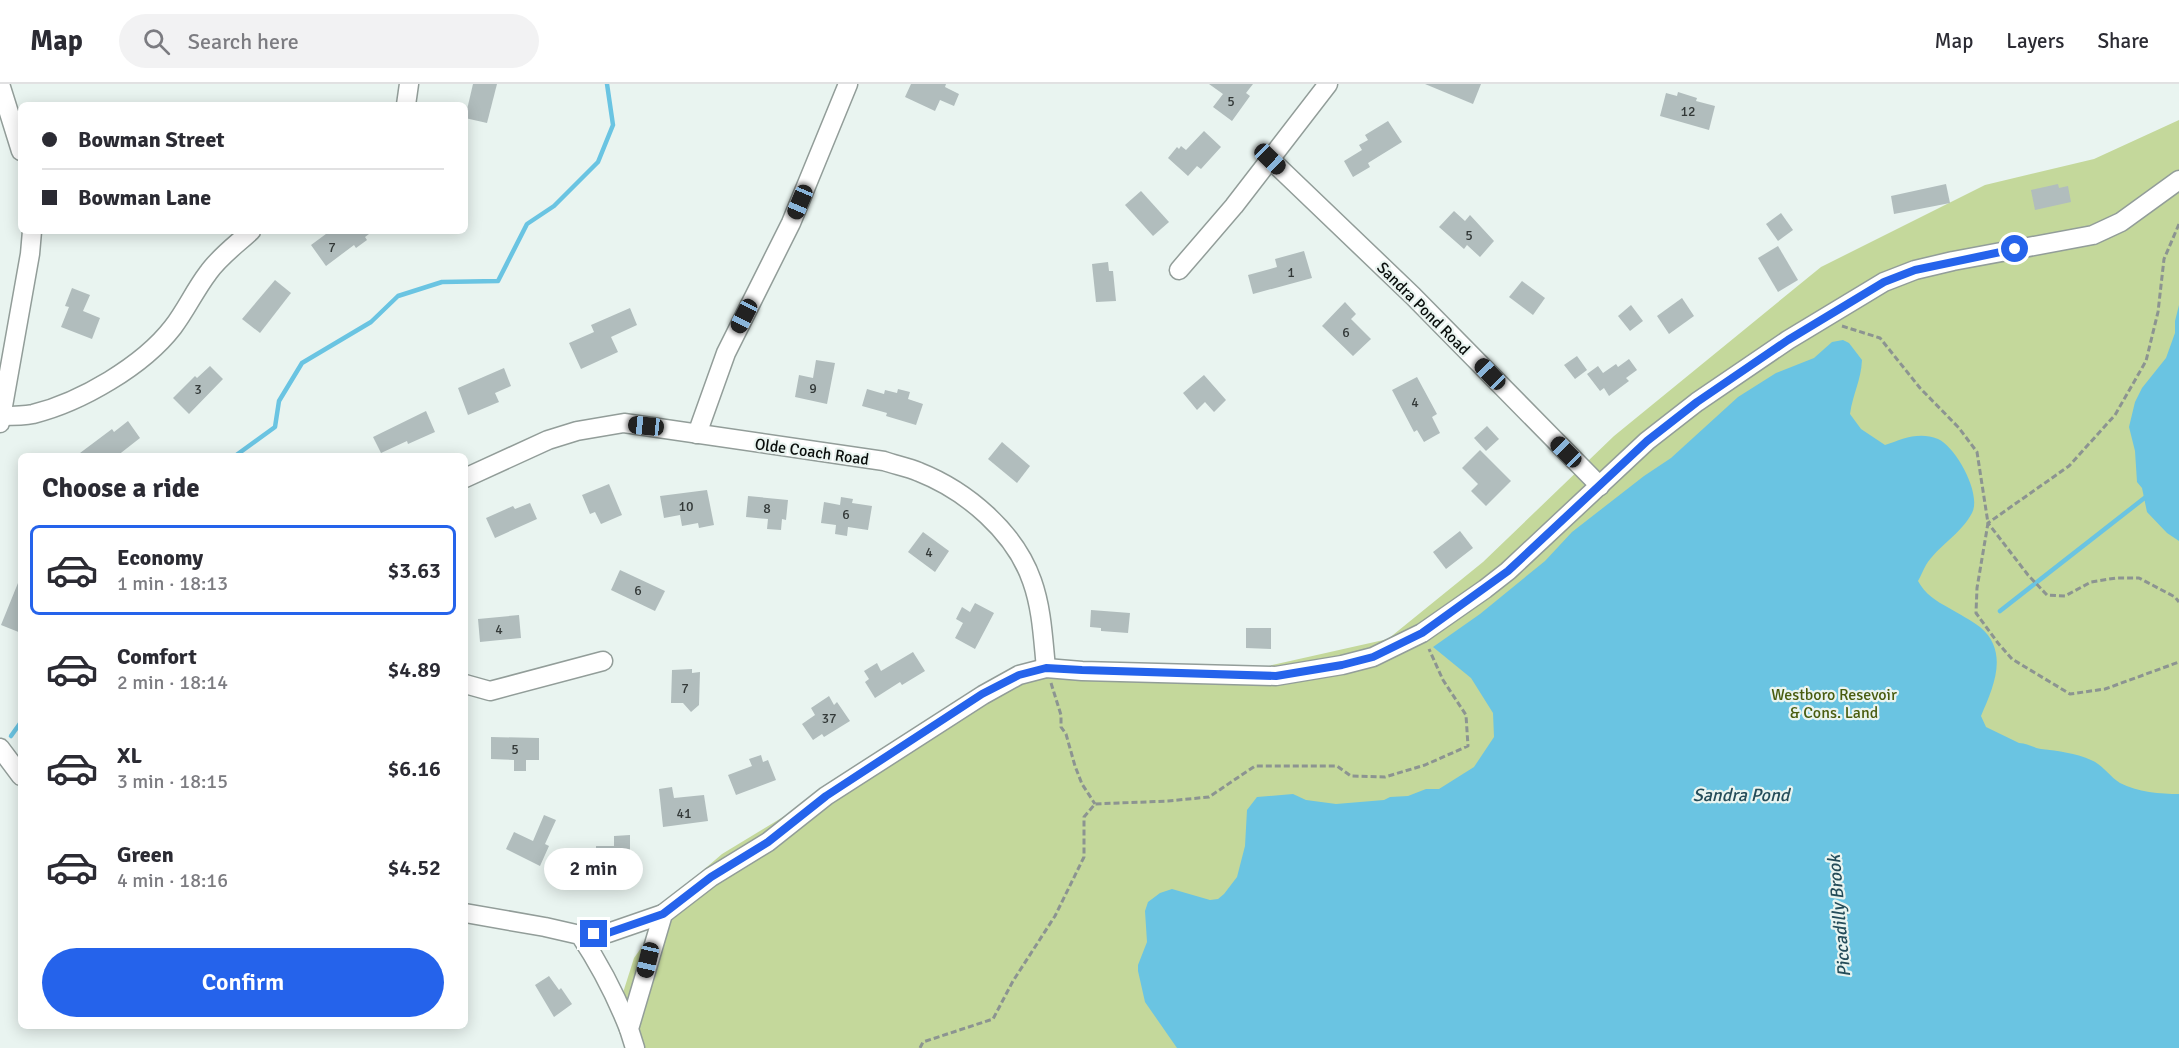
<!DOCTYPE html>
<meta charset="utf-8">
<style>
:root{--surface:#fff;--page:#f2f2f3;--text:#2b2b33;--muted:#7c7c81;--line:#e1e1e2;--accent:#2563eb}
body{margin:0;font-family:Signika,sans-serif;background:var(--page);color:var(--text);height:100vh;display:flex;flex-direction:column;font-size:22px;white-space:nowrap}
*{box-sizing:border-box;margin:0}
p{font-size:20px;color:var(--muted)}
.icon{flex:none;width:33px;height:33px;fill:none;stroke:currentColor;stroke-width:2;stroke-linecap:round;stroke-linejoin:round}
.map{position:relative;flex:1;overflow:hidden}
.details{position:absolute;left:18px;top:369px;width:450px;height:576px;display:flex;flex-direction:column;background:var(--surface);border-radius:9px;box-shadow:0 3px 15px #0003}
.details>*{flex:none}
.hud{position:absolute;left:18px;top:18px;width:450px;height:132px;border-radius:9px;box-shadow:0 3px 15px #0003;display:grid;align-content:center;height:132px;padding:0 24px;background:var(--surface)}
.end{position:absolute;width:27px;height:27px;margin:-14px;border:8px solid #2563eb;background:#fff;box-shadow:0 0 0 3px #fff}
.from{border-radius:50%}
.bubble{position:absolute;height:42px;border-radius:21px;background:var(--surface);box-shadow:0 3px 15px #0003;font-size:20px;font-weight:600;line-height:42px;text-align:center}
.car{position:absolute;width:18px;height:36px;margin:-18px -9px;border-radius:8px;box-shadow:0 0 4px 2px #0007;background:linear-gradient(#222 24%,#8ab4d8 0 40%,#222 0 76%,#8ab4d8 0 86%,#222 0)}
.hud b{display:flex;align-items:center;gap:21px;height:57px;font-size:22px}
.hud b+b{border-top:2px solid var(--line)}
.hud i{width:15px;height:15px;background:var(--text)}
ul{padding:0;list-style:none}
li{display:flex;align-items:center;gap:18px;height:90px;margin:0 12px 9px;padding:0 12px;border:3px solid transparent;border-radius:9px}
li div{flex:1}
li b{display:block;font-size:22px}
li em{font-style:normal;font-weight:600}
li.on{border-color:var(--accent)}
li>.icon{width:54px;height:54px;stroke-width:1.5}
h2{padding:0 24px;font-size:27px;line-height:72px}
.action{display:flex;gap:12px;margin-top:auto;padding:12px 24px}
.action a{flex:1;height:69px;border-radius:36px;background:var(--accent);color:#fff;font-size:24px;font-weight:600;line-height:69px;text-align:center}
header{display:flex;align-items:center;gap:36px;box-sizing:border-box;height:84px;padding:0 30px;background:var(--surface);border-bottom:2px solid var(--line)}
header strong{font-size:28px}
nav{display:flex;gap:33px;margin-inline-start:auto;font-size:21px}
.search{width:420px;height:54px;background:var(--page);display:flex;align-items:center;gap:15px;box-sizing:border-box;padding:0 21px;border-radius:33px;color:var(--muted);font-size:22px}
.map>svg:first-child{display:block}
.green{fill:#c4d89b}
.water{fill:#6ac4e2}
.lines{fill:none;stroke-linecap:round;stroke-linejoin:round}
.stream{stroke:#6ac4e2;stroke-width:4.5}
.building{fill:#b1bdbd}
.minor-casing{stroke:#929d99;stroke-width:21}
.path{stroke:#8c9491;stroke-width:3;stroke-dasharray:6 3;stroke-linecap:butt}
.minor{stroke:#fff;stroke-width:18}
.route{stroke:#2563eb;stroke-width:8}
.labels{text-anchor:middle;stroke-width:4.5;stroke-linejoin:round;paint-order:stroke}
.number-label{font-size:14px;fill:#333938}
.street-label{font-size:16px;fill:#090d0b;stroke:#e9f4f0}
.park-label{font-size:16px;fill:#495c0f;stroke:#e9f4f0}
.water-label{font-size:18px;font-style:italic;fill:#244c59;stroke:#e9f4f0}
</style>
<header>
<strong>Map</strong>
<div class="search"><svg class="icon" aria-label="search" viewBox="0 0 24 24"><circle cx="10" cy="10" r="6"/><path d="M15 15l6 6"/></svg>Search here</div>
<nav><a>Map</a><a>Layers</a><a>Share</a></nav>
</header>
<div class="map">
<svg width="2179" height="964" viewBox="0 0 2179 964">
<rect width="100%" height="100%" fill="#e9f4f0"/>
<polygon class="green" points="2179,36 2179,964 624,964 621,915 634,874 651,850 657,832 679,807 722,770 1021,588 1206,596 1388,555 1483,478 1614,352 1821,183 1985,101 2094,75"/>
<g class="water">
<polygon points="2179,221 2179,457 2167,449 2147,428 2142,404 2137,398 2135,367 2129,343 2135,318 2142,304 2166,274 2175,249 2175,237"/>
<path d="M 1843,256 L 1849,259 L 1862,276 C 1861,297 1853,309 1850,330 L 1861,345 L 1885,361 C 1902,355 1919,347 1938,355 C 1956,363 1982,410 1972,429 C 1961,450 1938,462 1926,481 C 1923,486 1921,492 1918,497 C 1925,510 1936,517 1949,524 C 1959,530 1971,536 1980,543 C 2010,568 1993,604 1981,632 L 1986,643 L 2019,659 C 2028,659 2033,664 2041,665 C 2059,667 2075,669 2091,676 C 2103,681 2109,692 2120,699 C 2137,708 2161,710 2179,710 L 2179,964 L 1177,964 L 1145,918 L 1138,887 L 1138,881 L 1147,858 L 1145,827 L 1148,818 L 1160,809 L 1172,805 L 1210,816 L 1218,815 L 1224,810 L 1237,793 L 1245,762 L 1247,726 L 1257,713 L 1293,710 L 1306,716 L 1336,720 L 1384,716 L 1390,713 L 1408,712 L 1426,705 L 1439,705 L 1474,683 L 1494,653 L 1493,629 L 1471,594 L 1433,563 L 1480,530 L 1545,477 L 1572,448 L 1644,392 L 1671,374 L 1738,313 L 1776,289 L 1814,274 L 1832,258 Z"/>
</g>
<g class="lines">
<g class="stream">
<polyline points="235,372 275,343 279,317 302,279 371,238 398,212 442,198 498,197 527,140 554,122 598,78 613,41 607,0"/>
<polyline points="2000,527 2147,412"/>
<polyline points="11,652 21,638"/>
</g>
</g>
<g class="building">
<polygon points="473,0 497,0 487,39 465,34"/>
<polygon points="911,0 946,0 945,3 959,10 954,22 940,16 935,27 905,13"/>
<polygon points="1209,0 1253,0 1246,9 1250,12 1232,37 1213,23 1223,10"/>
<polygon points="1425,0 1481,0 1473,20"/>
<polygon points="1678,8 1697,14 1696,17 1715,22 1709,46 1660,32 1666,9 1677,12"/>
<polygon points="1388,37 1402,58 1368,79 1370,83 1353,93 1344,77 1362,66 1359,61 1368,56 1365,51"/>
<polygon points="1204,47 1221,63 1201,85 1197,82 1188,92 1168,74 1177,63 1179,65 1181,62 1186,66"/>
<polygon points="1946,100 1950,119 1894,130 1891,112"/>
<polygon points="2058,100 2059,104 2068,102 2071,118 2035,126 2031,106"/>
<polygon points="1141,107 1169,138 1153,152 1125,121"/>
<polygon points="1454,127 1465,137 1470,131 1494,157 1480,173 1467,161 1464,165 1439,143"/>
<polygon points="1781,129 1793,146 1778,157 1766,140"/>
<polygon points="330,147 373,147 365,153 367,156 356,164 354,161 326,182 311,161"/>
<polygon points="1778,162 1798,196 1778,208 1758,174"/>
<polygon points="1304,167 1312,194 1253,210 1248,191 1277,183 1275,175"/>
<polygon points="1108,178 1109,187 1113,187 1116,217 1096,218 1092,180"/>
<polygon points="275,196 291,209 260,249 242,235"/>
<polygon points="1522,197 1545,214 1533,231 1509,213"/>
<polygon points="72,204 90,211 83,227 100,234 92,255 61,243 69,223 65,222"/>
<polygon points="1682,214 1694,232 1669,250 1657,232"/>
<polygon points="1345,218 1356,230 1351,235 1371,255 1353,272 1322,242"/>
<polygon points="1631,221 1643,237 1630,247 1618,232"/>
<polygon points="630,224 637,241 611,253 618,268 581,285 569,259 594,248 591,241"/>
<polygon points="1577,272 1587,286 1575,295 1564,281"/>
<polygon points="1629,275 1637,286 1626,294 1629,297 1609,312 1604,304 1600,307 1587,290 1598,282 1603,289 1616,280 1618,283"/>
<polygon points="816,276 835,279 827,320 795,313 799,291 813,294"/>
<polygon points="210,282 223,295 189,330 173,314 195,292 197,294"/>
<polygon points="504,284 511,302 495,309 499,318 468,331 458,304"/>
<polygon points="1204,291 1226,316 1214,328 1205,318 1197,326 1183,309"/>
<polygon points="1417,293 1437,330 1432,333 1440,349 1424,358 1417,346 1414,348 1392,306"/>
<polygon points="867,305 884,310 885,306 897,309 898,305 910,308 908,315 923,320 916,341 886,332 887,329 862,322"/>
<polygon points="426,327 435,348 408,360 407,357 381,369 373,353"/>
<polygon points="128,337 140,354 117,372 76,372 112,345 114,348"/>
<polygon points="1487,342 1499,355 1486,367 1474,354"/>
<polygon points="1002,358 1030,382 1017,399 988,375"/>
<polygon points="1480,366 1511,397 1486,422 1471,407 1478,400 1462,384"/>
<polygon points="609,400 622,431 601,440 595,428 590,430 582,411"/>
<polygon points="707,406 714,441 699,444 698,439 682,442 680,431 664,434 660,412"/>
<polygon points="748,412 788,416 786,436 782,435 781,446 767,445 768,435 746,433"/>
<polygon points="841,413 853,415 852,419 872,422 868,446 848,443 847,452 835,450 836,441 821,439 824,418 840,421"/>
<polygon points="530,419 537,435 495,454 486,434 513,422 515,425"/>
<polygon points="1460,447 1473,464 1446,485 1433,468"/>
<polygon points="923,448 949,467 935,488 908,468"/>
<polygon points="620,486 665,507 655,527 611,506"/>
<polygon points="20,494 21,494 21,549 1,541"/>
<polygon points="975,519 994,529 975,565 955,554 963,539 956,535 962,523 970,528"/>
<polygon points="1091,526 1130,529 1128,549 1101,547 1101,544 1090,543"/>
<polygon points="519,531 521,554 480,558 478,535"/>
<polygon points="1246,544 1271,544 1271,565 1246,564"/>
<polygon points="913,568 925,587 902,601 900,598 875,614 865,598 869,595 864,587 877,579 881,587"/>
<polygon points="692,585 692,589 700,588 699,621 691,628 683,619 671,619 672,586"/>
<polygon points="829,612 834,621 837,618 850,637 824,653 822,650 813,656 802,640 815,631 811,624"/>
<polygon points="491,653 539,654 539,676 526,676 526,687 514,687 514,676 491,675"/>
<polygon points="761,671 763,678 768,676 776,696 736,711 728,691 752,682 749,675"/>
<polygon points="672,703 674,714 704,711 708,737 663,743 659,705"/>
<polygon points="544,731 556,736 545,760 549,762 540,782 506,765 514,748 533,757"/>
<polygon points="630,751 630,786 601,787 601,783 585,783 584,766 596,766 596,762 614,762 614,752"/>
<polygon points="549,892 559,906 561,904 572,920 554,933 535,901"/>
</g>
<g class="lines">
<g class="minor-casing">
<g id="minor">
<polyline points="0,0 21,67"/>
<polyline points="406,21 409,0"/>
<polyline points="1270,75 1413,212 1600,402"/>
<polyline points="1179,186 1234,122 1328,0"/>
<path d="M 1,332 C 12,332 23,332 33,330 C 81,318 143,282 173,243 C 186,226 195,206 208,189 C 219,173 237,160 251,147"/>
<polyline points="0,339 30,170 32,147"/>
<polyline points="697,350 726,269 791,139 848,0"/>
<path d="M 465,394 L 548,356 L 577,347 L 624,339 L 884,377 C 895,381 908,383 919,388 C 967,407 1015,448 1032,497 C 1042,525 1043,555 1046,584"/>
<polyline points="465,600 490,607 603,577"/>
<polyline points="0,664 21,692"/>
<path d="M 465,829 L 545,843 L 580,851 C 600,881 616,912 629,945"/>
<polyline points="580,851 608,849 663,830"/>
<polyline points="635,964 629,945 663,830 711,793 768,758 826,712 983,611 1019,591 1046,584 1082,587 1276,592 1342,581 1373,573 1422,549 1485,505 1508,487 1647,357 1697,318 1788,256 1884,198 1915,186 1953,177 2093,151 2121,138 2179,96"/>
</g>
</g>
<g class="path">
<polyline points="2179,140 2164,175 2158,228 2146,277 2115,331 2069,382 1988,439 2028,491 2047,511 2065,512 2091,498 2116,494 2139,494 2175,513 2179,518"/>
<polyline points="1842,242 1880,254 1920,304 1959,344 1977,368 1988,439 1977,504 1976,529 1998,559 2012,575 2070,610 2105,605 2179,578"/>
<polyline points="1051,599 1061,631 1061,643 1066,650 1075,682 1082,700 1095,720"/>
<polyline points="920,964 923,958 993,935 1013,897 1055,832 1084,773 1084,733 1095,720 1168,717 1209,713 1255,682 1337,682 1351,692 1385,693 1425,681 1468,662 1466,631 1443,596 1429,565"/>
</g>
<use href="#minor" class="minor"/>
</g>
<g class="lines">
<polyline class="route" points="594,850 608,849 663,830 711,793 768,758 826,712 982,610 1019,591 1046,584 1082,586 1276,592 1342,581 1373,573 1422,549 1508,487 1647,357 1697,318 1788,256 1884,198 1915,186 2015,165"/>
</g>
<g class="labels">
<g class="number-label">
<text x="1231" y="22">5</text>
<text x="1688" y="32">12</text>
<text x="1469" y="156">5</text>
<text x="332" y="168">7</text>
<text x="1291" y="193">1</text>
<text x="1346" y="253">6</text>
<text x="813" y="309">9</text>
<text x="198" y="310">3</text>
<text x="1415" y="323">4</text>
<text x="686" y="427">10</text>
<text x="767" y="429">8</text>
<text x="846" y="435">6</text>
<text x="929" y="473">4</text>
<text x="638" y="511">6</text>
<text x="499" y="550">4</text>
<text x="685" y="609">7</text>
<text x="829" y="639">37</text>
<text x="515" y="670">5</text>
<text x="684" y="734">41</text>
</g>
<g class="street-label">
<text transform="translate(1424 224) rotate(45)" y="6">Sandra Pond Road</text>
<text transform="translate(812 367) rotate(8)" y="6">Olde Coach Road</text>
</g>
<g class="park-label">
<text x="1834" y="616">Westboro Resevoir<tspan x="1834" dy="18">&amp; Cons. Land</tspan></text>
</g>
<g class="water-label">
<text x="1741" y="717">Sandra Pond</text>
<text transform="translate(1839 832) rotate(-95)" y="6">Piccadilly Brook</text>
</g>
</g>
</svg>
<i class="end from" style="left:2015px;top:165px"></i>
<i class="end" style="left:594px;top:850px"></i>
<div class="bubble" style="left:544px;top:764px;width:99px">2 min</div>
<i class="car" style="left:1270px;top:75px;rotate:134deg"></i>
<i class="car" style="left:800px;top:118px;rotate:203deg"></i>
<i class="car" style="left:744px;top:232px;rotate:207deg"></i>
<i class="car" style="left:1490px;top:290px;rotate:316deg"></i>
<i class="car" style="left:646px;top:342px;rotate:276deg"></i>
<i class="car" style="left:1566px;top:368px;rotate:315deg"></i>
<i class="car" style="left:648px;top:876px;rotate:193deg"></i>
<div class="hud">
<b><i class="from"></i>Bowman Street</b>
<b><i></i>Bowman Lane</b>
</div>
<section class="details">
<h2>Choose a ride</h2>
<ul>
<li class="on"><svg class="icon" aria-label="car" viewBox="0 0 24 24"><path d="M5 17H2v-5l4-1 3-4h7l3 4 3 1v5h-3M9 17h6M6 11h13"/><circle cx="7" cy="17" r="2"/><circle cx="17" cy="17" r="2"/></svg><div><b>Economy</b><p>1 min · 18:13</p></div><em>$3.63</em></li>
<li><svg class="icon" aria-label="car" viewBox="0 0 24 24"><path d="M5 17H2v-5l4-1 3-4h7l3 4 3 1v5h-3M9 17h6M6 11h13"/><circle cx="7" cy="17" r="2"/><circle cx="17" cy="17" r="2"/></svg><div><b>Comfort</b><p>2 min · 18:14</p></div><em>$4.89</em></li>
<li><svg class="icon" aria-label="car" viewBox="0 0 24 24"><path d="M5 17H2v-5l4-1 3-4h7l3 4 3 1v5h-3M9 17h6M6 11h13"/><circle cx="7" cy="17" r="2"/><circle cx="17" cy="17" r="2"/></svg><div><b>XL</b><p>3 min · 18:15</p></div><em>$6.16</em></li>
<li><svg class="icon" aria-label="car" viewBox="0 0 24 24"><path d="M5 17H2v-5l4-1 3-4h7l3 4 3 1v5h-3M9 17h6M6 11h13"/><circle cx="7" cy="17" r="2"/><circle cx="17" cy="17" r="2"/></svg><div><b>Green</b><p>4 min · 18:16</p></div><em>$4.52</em></li>
</ul>
<div class="action"><a>Confirm</a></div>
</section>
</div>
